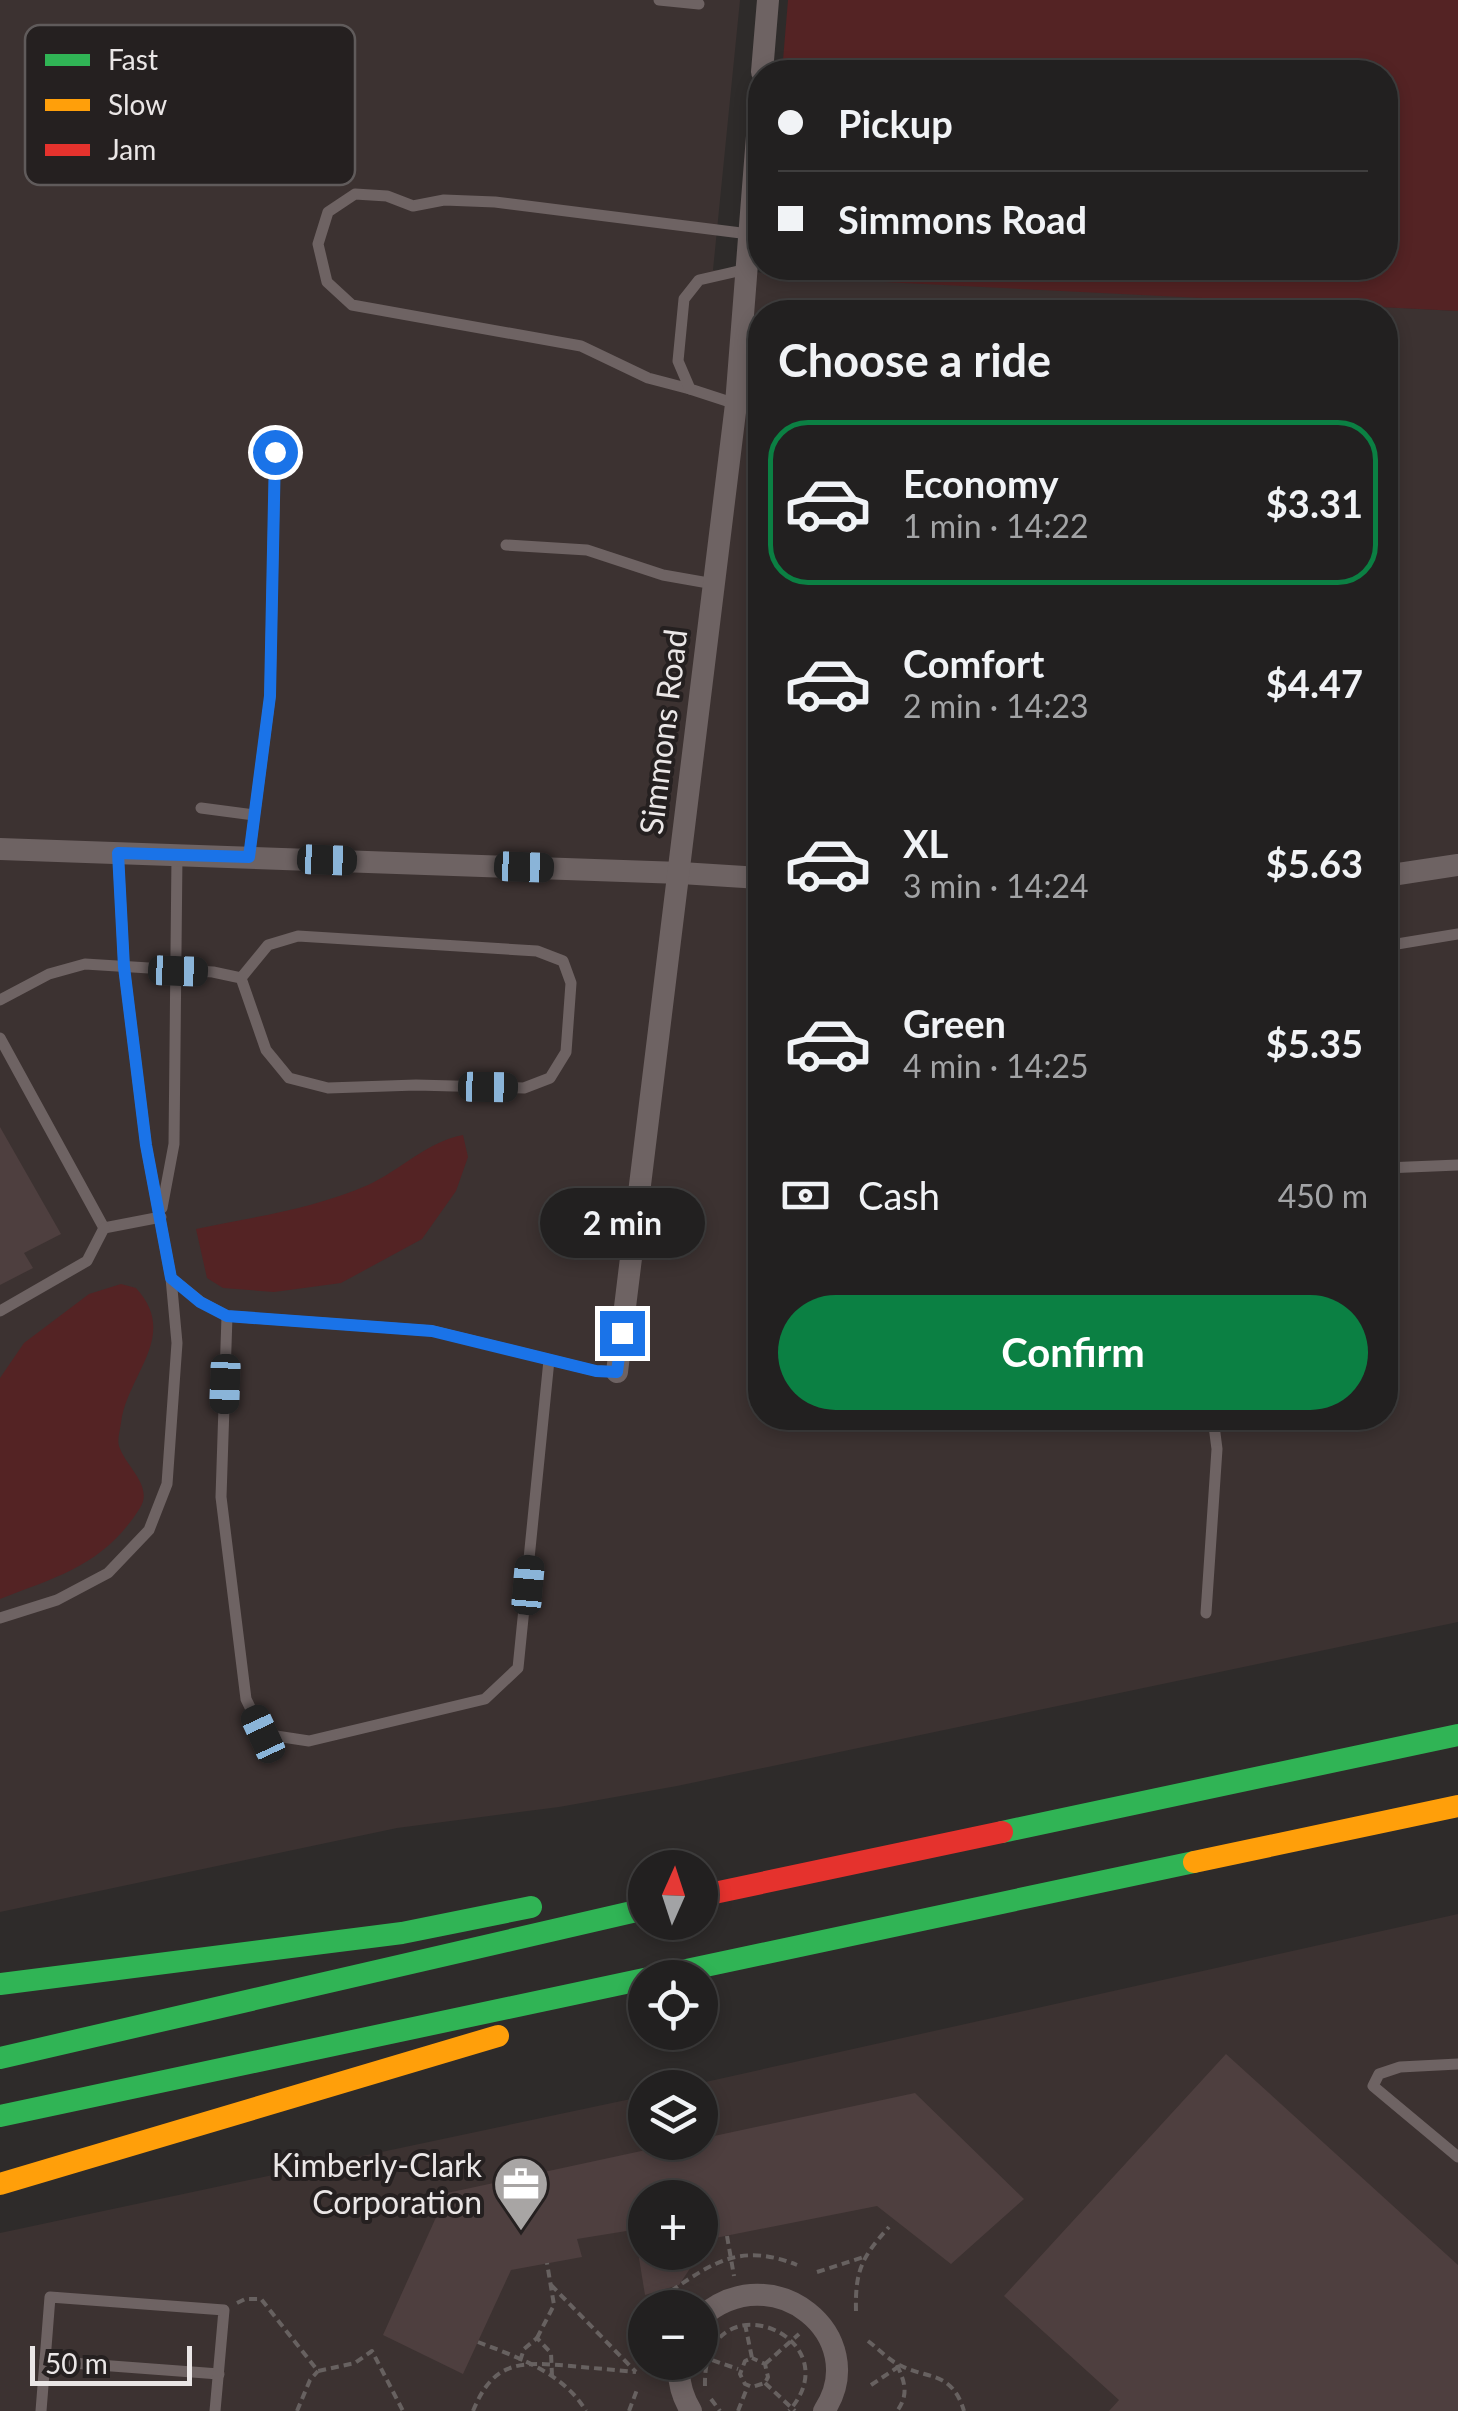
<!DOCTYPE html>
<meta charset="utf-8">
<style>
:root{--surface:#222020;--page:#2a2829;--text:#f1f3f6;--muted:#a2a3a5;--line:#3f3e3e;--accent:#0b8043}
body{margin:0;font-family:Lato,sans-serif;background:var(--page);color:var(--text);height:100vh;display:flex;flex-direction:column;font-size:38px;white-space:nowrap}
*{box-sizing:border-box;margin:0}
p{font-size:32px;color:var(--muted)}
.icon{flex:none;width:55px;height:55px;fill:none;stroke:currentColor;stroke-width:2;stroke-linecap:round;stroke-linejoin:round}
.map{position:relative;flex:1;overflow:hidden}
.sheet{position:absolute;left:748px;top:300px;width:650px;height:1130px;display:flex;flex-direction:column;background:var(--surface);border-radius:40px;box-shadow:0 5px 15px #0003,0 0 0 2px var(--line)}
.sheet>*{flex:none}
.guide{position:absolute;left:748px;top:60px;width:650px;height:220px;border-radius:40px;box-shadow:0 5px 15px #0003,0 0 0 2px var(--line);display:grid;align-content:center;height:220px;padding:0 30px;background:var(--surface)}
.needle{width:65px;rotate:3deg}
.buttons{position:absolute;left:628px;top:1850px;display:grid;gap:20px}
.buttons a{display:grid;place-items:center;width:90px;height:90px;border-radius:50%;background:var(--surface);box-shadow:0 5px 15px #0003,0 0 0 2px var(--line);font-size:50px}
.scale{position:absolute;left:30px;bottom:25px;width:162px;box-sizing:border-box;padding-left:10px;border:5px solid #eae6e6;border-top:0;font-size:28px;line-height:35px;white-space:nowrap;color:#eae6e6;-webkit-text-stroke:8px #252020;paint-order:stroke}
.end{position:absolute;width:45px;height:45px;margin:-22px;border:12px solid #1a73e8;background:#fff;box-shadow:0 0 0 5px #fff}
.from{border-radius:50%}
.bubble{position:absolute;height:70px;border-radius:35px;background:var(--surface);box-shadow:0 5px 15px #0003,0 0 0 2px var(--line);font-size:32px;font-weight:700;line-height:70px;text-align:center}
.car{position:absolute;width:30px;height:60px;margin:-30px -15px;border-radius:12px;box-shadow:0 0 8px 2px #0007;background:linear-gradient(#222 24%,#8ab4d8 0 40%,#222 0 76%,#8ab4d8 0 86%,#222 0)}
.guide b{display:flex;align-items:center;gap:35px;height:95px;font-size:38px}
.guide b+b{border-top:2px solid var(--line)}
.guide i{width:25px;height:25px;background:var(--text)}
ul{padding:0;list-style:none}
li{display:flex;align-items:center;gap:30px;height:165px;margin:0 20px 15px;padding:0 10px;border:5px solid transparent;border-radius:40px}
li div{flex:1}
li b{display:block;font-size:38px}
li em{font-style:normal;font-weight:700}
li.current{border-color:var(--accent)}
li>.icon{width:90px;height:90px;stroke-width:1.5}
h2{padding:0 30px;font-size:45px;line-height:120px}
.pay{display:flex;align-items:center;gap:25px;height:110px;padding:0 30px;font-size:38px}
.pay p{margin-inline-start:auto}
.button{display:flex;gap:20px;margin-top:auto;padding:20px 30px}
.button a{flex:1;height:115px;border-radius:60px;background:var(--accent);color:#fff;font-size:40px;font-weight:700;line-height:115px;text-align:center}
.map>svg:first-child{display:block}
.built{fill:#3c3231;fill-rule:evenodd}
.green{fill:#542324}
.building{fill:#4e3f3f}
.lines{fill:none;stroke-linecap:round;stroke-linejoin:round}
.path{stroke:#676160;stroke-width:4;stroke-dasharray:8 5;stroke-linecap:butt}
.lane{stroke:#6e6363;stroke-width:11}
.street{stroke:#6e6363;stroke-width:22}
.fast{stroke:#30b455;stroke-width:22}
.slow{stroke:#ff9f0a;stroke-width:22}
.jam{stroke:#e5322d;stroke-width:22}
.route{stroke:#1a73e8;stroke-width:12}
.labels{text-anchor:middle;stroke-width:8;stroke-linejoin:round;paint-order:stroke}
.street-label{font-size:32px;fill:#eae6e6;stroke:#252020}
.poi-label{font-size:32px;fill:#eae6e6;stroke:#252020;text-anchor:end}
.key{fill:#252020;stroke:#605b5b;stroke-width:2.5}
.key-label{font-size:28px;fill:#eae6e6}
</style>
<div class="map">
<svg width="1458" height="2411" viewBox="0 0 1458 2411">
<rect width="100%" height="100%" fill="#2e2b2a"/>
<g class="built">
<path d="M 0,0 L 740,0 L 713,270 L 1458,311 L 1458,1622 L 677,1786 L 559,1807 L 397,1828 L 0,1912 ZM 760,312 L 1385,312 L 1385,1418 L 760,1418 Z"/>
<path d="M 1458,1914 L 1458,2411 L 0,2411 L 0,2233 L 645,2096 L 645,2142 L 700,2142 L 700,2088 L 683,2087 ZM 645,2198 L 700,2198 L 700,2252 L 645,2252 ZM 645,2308 L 700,2308 L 700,2362 L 645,2362 Z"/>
</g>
<g class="green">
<polygon points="788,0 1458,0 1458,311 765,276 766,268 1385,268 1385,72 782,72"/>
<path d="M 463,1135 L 468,1157 L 456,1191 L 422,1239 L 341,1283 L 274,1292 L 223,1288 L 207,1278 L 196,1229 C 254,1217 313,1209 368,1185 C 401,1170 426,1142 463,1135 Z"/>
<path d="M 121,1284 L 136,1288 C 180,1336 127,1374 121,1423 C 120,1430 117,1440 119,1446 C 125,1466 154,1486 140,1508 C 104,1565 59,1576 0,1599 L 0,1378 L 24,1343 L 89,1294 Z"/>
</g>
<g class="building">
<polygon points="0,1127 61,1234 24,1253 33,1268 0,1285"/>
<polygon points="1226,2054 1458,2265 1458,2411 1109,2411 1119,2400 1004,2296"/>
<polygon points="915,2093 1024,2199 951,2264 877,2206 700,2241 700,2198 645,2198 645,2228 577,2239 582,2257 511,2270 463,2374 383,2335 447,2193 683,2142 700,2142 700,2139"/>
<polygon points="638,2252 701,2252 679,2285 645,2295"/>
</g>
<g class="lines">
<g class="path">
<polyline points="727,2236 734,2276"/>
<polyline points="817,2272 864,2257"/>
<polyline points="551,2285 636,2372"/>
<path d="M 671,2291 C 715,2261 742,2243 797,2265"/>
<polyline points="237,2303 245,2299 261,2299 318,2371 355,2363 372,2351 403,2411"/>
<path d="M 856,2311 C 855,2270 862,2257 889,2227"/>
<polyline points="745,2324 752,2358 745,2361 740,2374 745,2384 752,2387 765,2383 768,2377 765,2364 752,2358"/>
<polyline points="537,2338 554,2305 547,2263"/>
<path d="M 868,2341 C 877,2348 885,2356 894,2362 C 925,2381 951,2368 964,2411"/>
<path d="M 478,2342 C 517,2357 564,2373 586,2411"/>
<polyline points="700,2356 738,2369"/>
<polyline points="520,2361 524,2349 537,2338 551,2353 552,2376"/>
<polyline points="765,2364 799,2334"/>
<path d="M 897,2365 C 905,2382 909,2395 897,2411"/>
<polyline points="765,2383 795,2411"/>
<polyline points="871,2385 898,2367"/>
<path d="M 705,2386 C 702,2274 855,2336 789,2411"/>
<polyline points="711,2399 720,2411"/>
<polyline points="297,2411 310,2380 318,2371"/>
<path d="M 473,2411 C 494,2359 522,2362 571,2366 C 593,2368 614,2370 636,2372"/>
<polyline points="629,2411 638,2387"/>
<polyline points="738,2411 747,2388"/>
</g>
<g class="lane">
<polyline points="659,0 699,4"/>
<polyline points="690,389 648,378 581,346 352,305 327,282 318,244 328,212 355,194 387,196 413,206 444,200 495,202 749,234"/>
<polyline points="736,404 690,389 678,361 684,299 699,280 747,269"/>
<polyline points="506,545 587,550 663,575 714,584"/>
<polyline points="201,808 254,815"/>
<polyline points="249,857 270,697 275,453"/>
<polyline points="1385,946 1458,934"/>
<polyline points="0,1000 49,974 85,964 213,972 241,978 266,1050 289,1078 328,1088 416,1085 524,1088 550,1078 566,1052 571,983 563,961 537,951 298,936 268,945 241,978"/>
<polyline points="0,1038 104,1228"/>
<polyline points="1385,1168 1458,1165"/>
<polyline points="162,1208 174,1144 177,855"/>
<polyline points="104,1228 161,1217"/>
<polyline points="171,1278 201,1302 227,1316 433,1331 596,1371 617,1372"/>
<polyline points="0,1311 87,1261 104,1228"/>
<polyline points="227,1316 221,1497 246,1699 263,1734 309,1741 485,1699 518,1668 549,1360"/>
<polyline points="1206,1613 1217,1449 1213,1418"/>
<polyline points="0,1618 57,1600 108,1573 149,1530 167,1484 177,1343 171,1278 146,1145 124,967 118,853"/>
<polyline points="1458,2064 1400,2067 1379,2074 1373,2086 1458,2157"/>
<polyline points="45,2361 219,2374"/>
<polyline points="41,2411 50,2297 224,2310 215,2411"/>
</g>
<g class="street">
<polyline points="762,72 768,0"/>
<polyline points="0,849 681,873 760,878"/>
<polyline points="1385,876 1458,865"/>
<polyline points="617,1372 736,404 760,98"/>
<path d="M 700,2318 C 773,2253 873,2337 824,2411"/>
<path d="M 680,2362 C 677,2380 682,2396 691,2411"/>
</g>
<g class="fast">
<polyline points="1002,1832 1458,1735"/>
<polyline points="0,1984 402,1933 531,1907"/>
<polyline points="0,2058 645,1909"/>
<polyline points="0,2116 1194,1862"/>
</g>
<g class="slow">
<polyline points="1194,1862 1458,1806"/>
<polyline points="0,2184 498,2036"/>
</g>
<polyline class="jam" points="700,1896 1002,1832"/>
</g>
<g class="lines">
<polyline class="route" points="275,452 270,696 249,857 118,853 124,967 146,1145 171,1278 200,1302 227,1316 432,1331 596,1371 617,1372 622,1333"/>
</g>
<defs>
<g id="office-pin" transform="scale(2.875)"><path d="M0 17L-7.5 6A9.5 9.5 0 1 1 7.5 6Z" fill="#a8a5a4" stroke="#252020"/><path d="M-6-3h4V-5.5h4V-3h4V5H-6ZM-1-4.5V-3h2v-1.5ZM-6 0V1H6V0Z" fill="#fff"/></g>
</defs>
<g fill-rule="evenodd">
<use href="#office-pin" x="521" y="2184"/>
</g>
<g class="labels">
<g class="street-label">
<text transform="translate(664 732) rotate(-83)" y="11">Simmons Road</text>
</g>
<g class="poi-label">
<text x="482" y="2177">Kimberly-Clark<tspan x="482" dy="37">Corporation</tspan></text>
</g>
</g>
<rect x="25" y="25" width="330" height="160" rx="15" class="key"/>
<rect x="45" y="54" width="45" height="12" fill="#30b455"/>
<rect x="45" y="99" width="45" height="12" fill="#ff9f0a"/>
<rect x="45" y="144" width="45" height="12" fill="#e5322d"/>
<g class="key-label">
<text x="108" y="70">Fast</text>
<text x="108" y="115">Slow</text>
<text x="108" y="160">Jam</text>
</g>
</svg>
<div class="buttons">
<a><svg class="needle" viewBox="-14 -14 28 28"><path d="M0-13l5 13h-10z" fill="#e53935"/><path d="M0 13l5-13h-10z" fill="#a2a3a5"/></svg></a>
<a><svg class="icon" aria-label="locate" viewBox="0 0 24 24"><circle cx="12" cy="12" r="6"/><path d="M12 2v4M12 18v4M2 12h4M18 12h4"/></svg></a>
<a><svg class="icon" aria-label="layers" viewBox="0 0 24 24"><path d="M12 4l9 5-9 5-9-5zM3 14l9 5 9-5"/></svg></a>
<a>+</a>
<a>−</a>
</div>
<div class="scale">50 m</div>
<i class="end from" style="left:275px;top:452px"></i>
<i class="end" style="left:622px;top:1333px"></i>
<div class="bubble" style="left:540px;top:1188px;width:165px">2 min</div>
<i class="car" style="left:327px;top:860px;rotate:92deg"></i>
<i class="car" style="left:524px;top:867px;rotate:92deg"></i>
<i class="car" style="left:178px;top:971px;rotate:92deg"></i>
<i class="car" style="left:488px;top:1087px;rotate:91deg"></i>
<i class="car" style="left:225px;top:1384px;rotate:182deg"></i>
<i class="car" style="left:528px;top:1585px;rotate:5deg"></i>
<i class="car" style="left:263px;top:1734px;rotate:335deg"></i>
<div class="guide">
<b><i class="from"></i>Pickup</b>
<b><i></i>Simmons Road</b>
</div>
<section class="sheet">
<h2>Choose a ride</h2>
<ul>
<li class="current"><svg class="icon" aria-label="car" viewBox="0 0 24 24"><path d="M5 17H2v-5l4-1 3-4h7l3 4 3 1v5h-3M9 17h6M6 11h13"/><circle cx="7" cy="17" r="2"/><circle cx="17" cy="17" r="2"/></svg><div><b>Economy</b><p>1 min · 14:22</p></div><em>$3.31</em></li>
<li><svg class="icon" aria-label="car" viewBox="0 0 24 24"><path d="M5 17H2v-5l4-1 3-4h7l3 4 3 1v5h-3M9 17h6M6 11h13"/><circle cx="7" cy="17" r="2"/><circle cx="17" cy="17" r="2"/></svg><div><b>Comfort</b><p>2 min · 14:23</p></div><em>$4.47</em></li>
<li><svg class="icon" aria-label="car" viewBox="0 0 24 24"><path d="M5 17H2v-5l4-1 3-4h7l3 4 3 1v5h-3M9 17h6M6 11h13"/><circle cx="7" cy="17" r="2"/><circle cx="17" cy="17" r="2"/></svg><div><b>XL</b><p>3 min · 14:24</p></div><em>$5.63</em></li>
<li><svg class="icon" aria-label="car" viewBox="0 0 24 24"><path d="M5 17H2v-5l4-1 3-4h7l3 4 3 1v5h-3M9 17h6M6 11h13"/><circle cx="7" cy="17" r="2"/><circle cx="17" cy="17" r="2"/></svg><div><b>Green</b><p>4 min · 14:25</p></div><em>$5.35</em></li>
</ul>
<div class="pay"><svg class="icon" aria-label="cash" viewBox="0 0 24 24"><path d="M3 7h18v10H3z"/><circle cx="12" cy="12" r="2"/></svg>Cash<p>450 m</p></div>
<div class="button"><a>Confirm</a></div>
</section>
</div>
